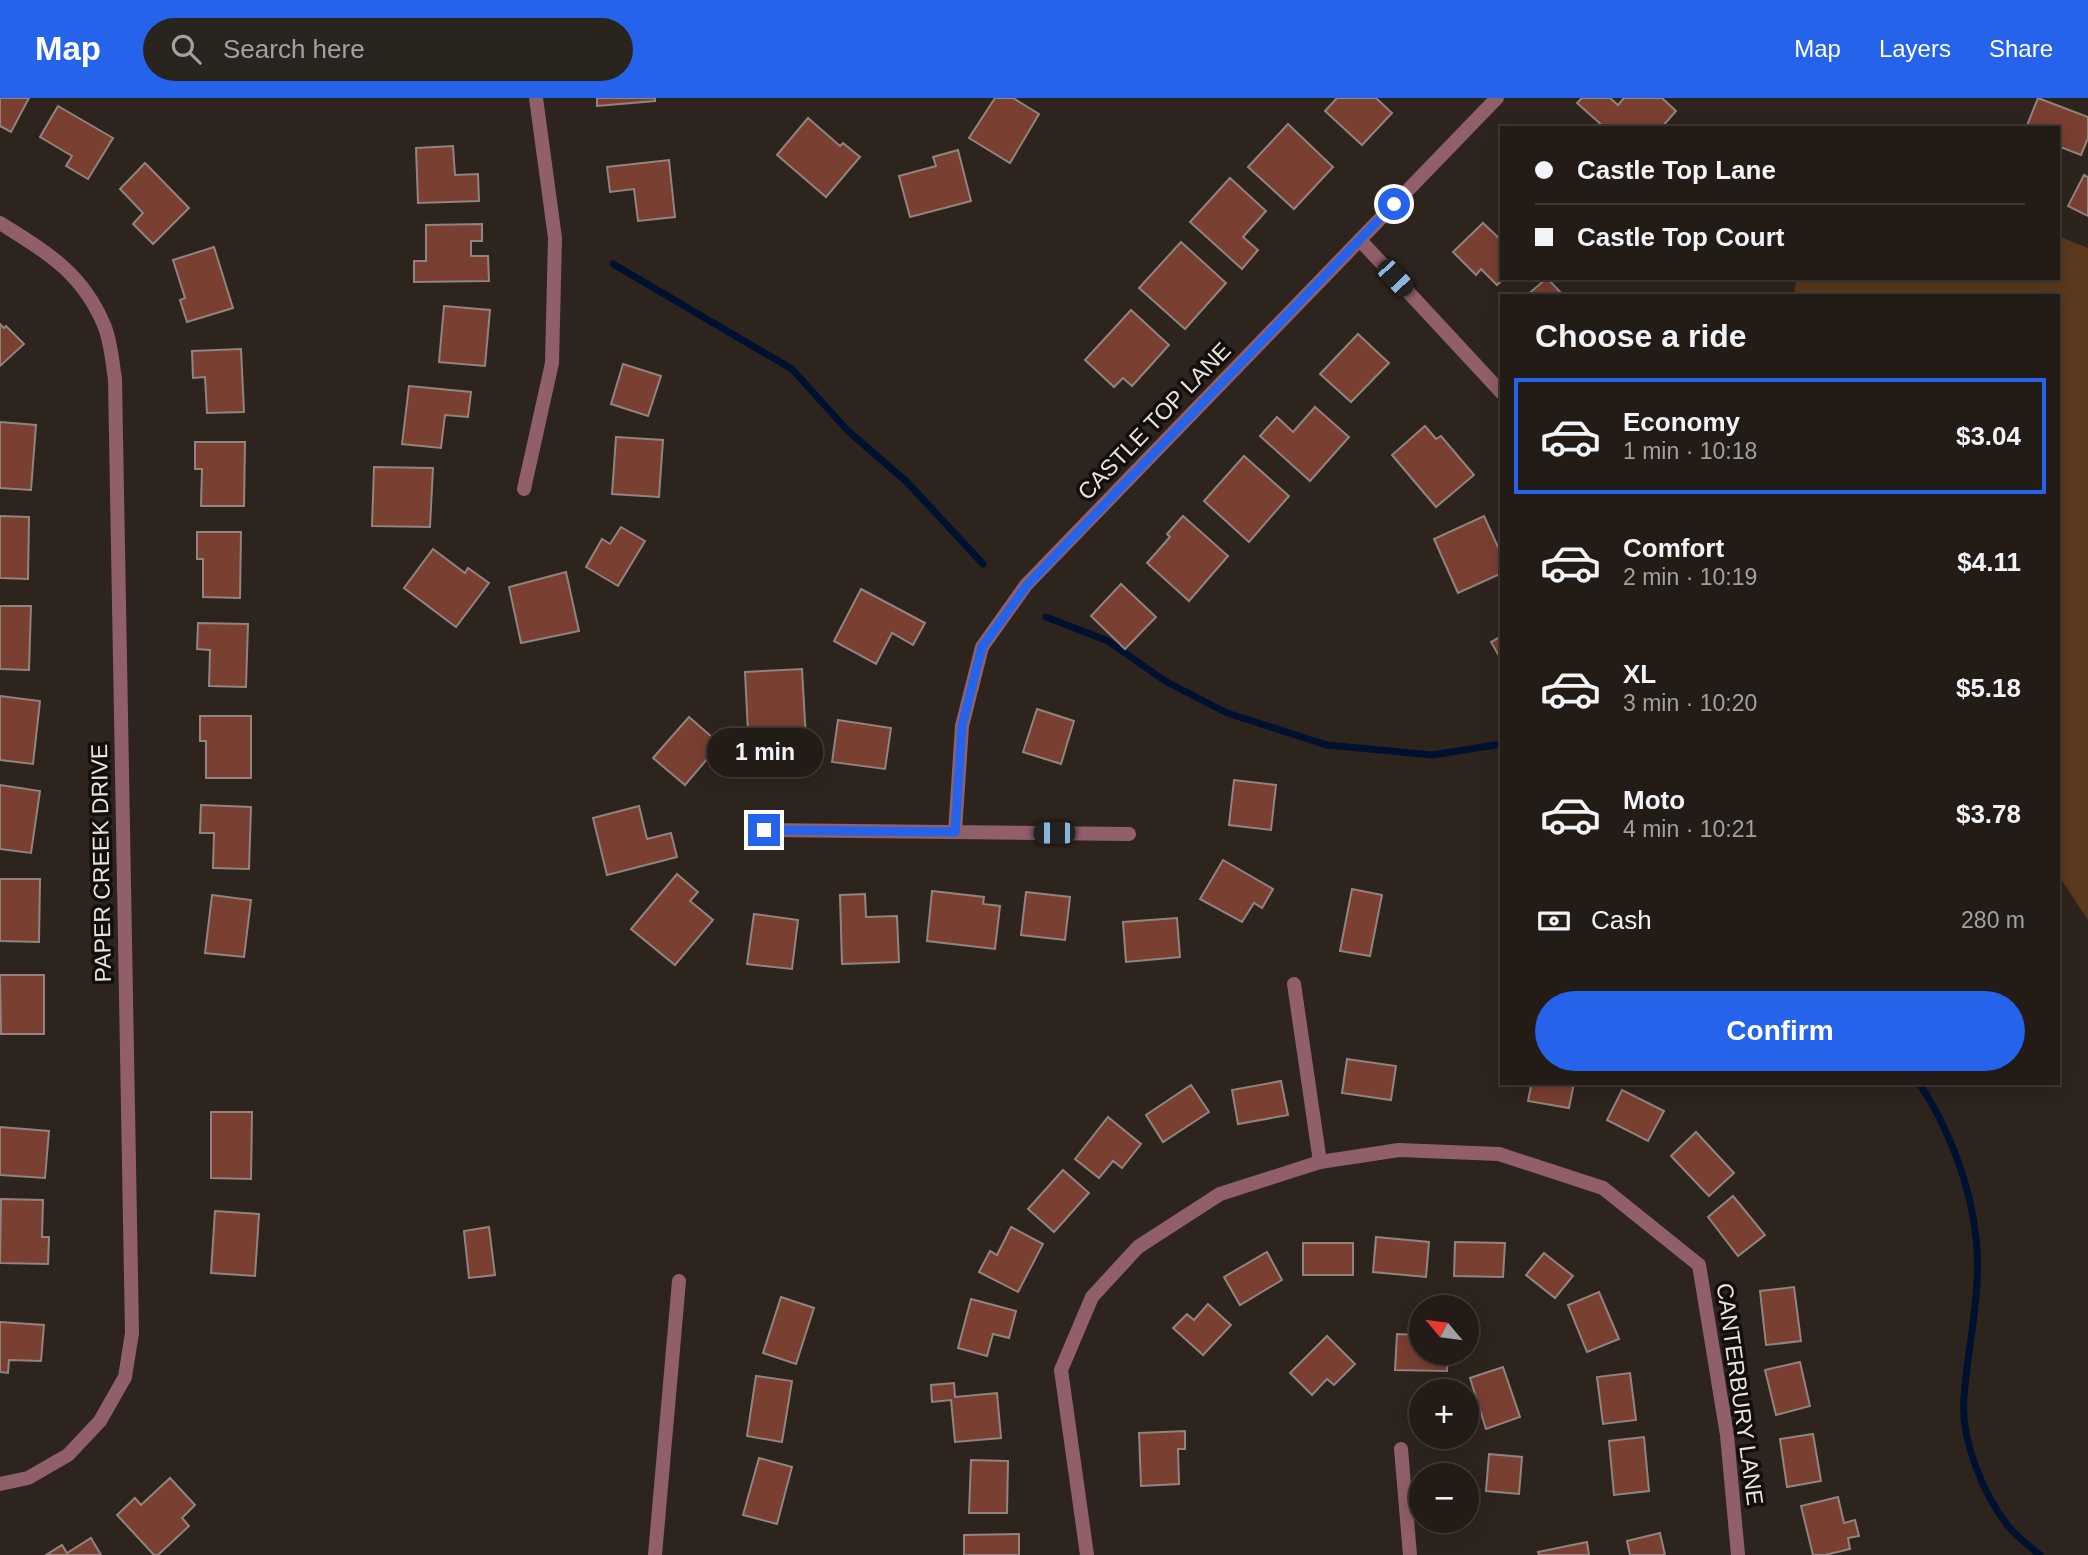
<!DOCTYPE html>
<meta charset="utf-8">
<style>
:root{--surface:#221b16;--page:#2a241f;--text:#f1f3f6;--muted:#a2a1a1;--line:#3f3935;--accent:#2563eb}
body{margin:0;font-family:Helvetica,sans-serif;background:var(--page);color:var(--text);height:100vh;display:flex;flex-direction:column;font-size:26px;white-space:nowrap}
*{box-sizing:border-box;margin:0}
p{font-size:23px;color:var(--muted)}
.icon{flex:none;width:38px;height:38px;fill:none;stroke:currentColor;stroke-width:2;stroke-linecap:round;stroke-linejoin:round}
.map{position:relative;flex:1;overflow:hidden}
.sheet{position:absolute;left:1500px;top:196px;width:560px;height:791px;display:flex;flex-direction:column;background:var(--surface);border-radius:0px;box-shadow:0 4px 18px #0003,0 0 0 2px var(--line)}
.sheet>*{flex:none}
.hud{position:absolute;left:1500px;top:28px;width:560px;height:154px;border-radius:0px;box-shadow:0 4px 18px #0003,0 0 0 2px var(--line);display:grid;align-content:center;height:154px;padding:0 35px;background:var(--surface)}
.needle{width:46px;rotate:299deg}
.tools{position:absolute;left:1409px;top:1197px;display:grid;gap:14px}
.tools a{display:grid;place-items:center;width:70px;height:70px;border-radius:50%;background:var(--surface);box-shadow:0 4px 18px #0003,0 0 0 2px var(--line);font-size:35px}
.end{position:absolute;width:32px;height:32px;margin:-16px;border:9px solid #2563eb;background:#fff;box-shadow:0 0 0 4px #fff}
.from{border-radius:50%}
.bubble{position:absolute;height:49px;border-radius:24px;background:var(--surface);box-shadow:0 4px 18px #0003,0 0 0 2px var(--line);font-size:23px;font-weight:800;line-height:49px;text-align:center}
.car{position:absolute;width:21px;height:42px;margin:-21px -10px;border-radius:9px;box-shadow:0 0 5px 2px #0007;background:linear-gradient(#222 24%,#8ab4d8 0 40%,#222 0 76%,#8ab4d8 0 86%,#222 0)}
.hud b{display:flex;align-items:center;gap:24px;height:66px;font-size:26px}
.hud b+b{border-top:2px solid var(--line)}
.hud i{width:18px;height:18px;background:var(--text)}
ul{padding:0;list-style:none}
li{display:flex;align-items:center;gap:21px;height:116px;margin:0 14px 10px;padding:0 21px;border:4px solid transparent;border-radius:0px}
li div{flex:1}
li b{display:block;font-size:26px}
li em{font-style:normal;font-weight:800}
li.selected{border-color:var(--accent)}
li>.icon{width:63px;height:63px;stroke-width:1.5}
h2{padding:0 35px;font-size:32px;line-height:84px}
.pay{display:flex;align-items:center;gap:18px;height:77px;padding:0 35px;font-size:26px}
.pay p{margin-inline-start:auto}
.button{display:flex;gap:14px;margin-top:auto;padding:14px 35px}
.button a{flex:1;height:80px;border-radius:42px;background:var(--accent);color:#fff;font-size:28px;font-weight:800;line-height:80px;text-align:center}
header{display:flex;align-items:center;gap:42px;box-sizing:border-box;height:98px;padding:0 35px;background:var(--accent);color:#fff}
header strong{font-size:33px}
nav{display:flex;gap:38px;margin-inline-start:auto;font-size:24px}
.search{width:490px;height:63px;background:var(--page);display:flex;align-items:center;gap:18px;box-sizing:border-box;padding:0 24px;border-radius:38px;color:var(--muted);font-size:26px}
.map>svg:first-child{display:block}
.green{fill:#5b3a1e}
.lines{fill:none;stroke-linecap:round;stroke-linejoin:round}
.stream{stroke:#001130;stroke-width:7}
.building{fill:#793f31;stroke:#92837f;stroke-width:2}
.street{stroke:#905f6a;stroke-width:14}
.route{stroke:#2563eb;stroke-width:9}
.labels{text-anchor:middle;stroke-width:7;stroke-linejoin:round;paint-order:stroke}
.street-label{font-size:23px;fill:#e9e3de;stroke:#120e0b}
</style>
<header>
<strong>Map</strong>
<div class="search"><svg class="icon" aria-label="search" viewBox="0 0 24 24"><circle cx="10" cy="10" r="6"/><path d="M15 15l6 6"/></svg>Search here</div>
<nav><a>Map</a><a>Layers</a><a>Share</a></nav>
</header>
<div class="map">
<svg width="2088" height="1457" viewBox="0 0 2088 1457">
<rect width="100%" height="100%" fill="#2d241d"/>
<polygon class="green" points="2058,138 2088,150 2088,822 2058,777 2058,198 1793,198 1797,180 2058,180"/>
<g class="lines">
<g class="stream">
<polyline points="613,166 792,271 848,333 907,384 983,466"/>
<polyline points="1046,519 1108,543 1165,583 1227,615 1327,647 1432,657 1502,646"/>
<path d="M 1919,985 C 1948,1028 1971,1088 1976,1140 C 1982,1195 1968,1245 1964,1299 C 1960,1340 1983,1396 2008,1428 C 2017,1439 2029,1448 2040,1457"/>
</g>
</g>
<g class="building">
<polygon points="0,0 29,0 11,34 0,28"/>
<polygon points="597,0 655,0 655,3 597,8"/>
<polygon points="995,0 1013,0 1039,16 1010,65 969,40"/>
<polygon points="1337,0 1376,0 1392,15 1362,47 1325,13"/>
<polygon points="1582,0 1610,0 1618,7 1624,0 1662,0 1676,13 1661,30 1605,30 1577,5"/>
<polygon points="2038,0 2088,19 2088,40 2081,57 2058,48 2058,30 2026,30"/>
<polygon points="58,8 113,40 88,81 66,68 72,58 40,39"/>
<polygon points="808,20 840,48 843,45 860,59 826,99 777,57"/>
<polygon points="1288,26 1333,69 1294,111 1248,69"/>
<polygon points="453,48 455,77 478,76 479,103 418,105 416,50"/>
<polygon points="958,52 971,103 910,119 899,78 936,68 933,59"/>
<polygon points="669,62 675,119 638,123 634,91 610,94 607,69"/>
<polygon points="145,65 189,110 153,146 133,126 143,115 120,91"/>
<polygon points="2084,77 2088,79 2088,118 2068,108"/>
<polygon points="1230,80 1266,113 1243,139 1258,152 1242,171 1190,124"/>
<polygon points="1483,125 1502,143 1502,180 1504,180 1497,187 1481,171 1476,177 1453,154"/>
<polygon points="482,126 482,143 471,143 471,158 488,158 489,183 414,184 414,163 426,163 426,127"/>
<polygon points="1181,144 1226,185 1185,231 1139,190"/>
<polygon points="214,149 233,210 187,224 180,202 185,200 173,162"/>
<polygon points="1547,180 1564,198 1526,198"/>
<polygon points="444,208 490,212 485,268 439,264"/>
<polygon points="1131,212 1169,247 1132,288 1123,280 1114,289 1085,262"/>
<polygon points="0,226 4,230 6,228 24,246 0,268"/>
<polygon points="1358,236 1389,265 1351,304 1320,276"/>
<polygon points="241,251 244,314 207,315 205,279 193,280 192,253"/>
<polygon points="623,266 661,278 648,318 611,306"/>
<polygon points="409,288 471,294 468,319 445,317 441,350 402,346"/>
<polygon points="1315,309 1349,339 1310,383 1260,338 1277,319 1293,334"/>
<polygon points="0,324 36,327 31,392 0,390"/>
<polygon points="1425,328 1436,341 1441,338 1474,377 1436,409 1392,357"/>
<polygon points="616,339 663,342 659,399 612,396"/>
<polygon points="195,344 245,344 244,408 201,408 202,371 195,371"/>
<polygon points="1244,358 1289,398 1249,444 1204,403"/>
<polygon points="374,369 433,370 430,429 372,428"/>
<polygon points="0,418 29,419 28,481 0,480"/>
<polygon points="1183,418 1228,458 1189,503 1147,465 1170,439 1167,436"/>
<polygon points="1484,418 1498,449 1502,448 1502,475 1458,495 1434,441"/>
<polygon points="621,429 645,443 618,488 586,469 602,441 610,446"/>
<polygon points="197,434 241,434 240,500 203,499 203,461 197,461"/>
<polygon points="433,451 465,475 468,470 489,485 456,529 404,490"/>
<polygon points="566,474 579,533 521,545 509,489"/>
<polygon points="1121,486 1156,519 1125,551 1091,518"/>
<polygon points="861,491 925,525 913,547 892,535 876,566 834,543"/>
<polygon points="0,508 31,508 29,572 0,571"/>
<polygon points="198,525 248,526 246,589 209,588 210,552 197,551"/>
<polygon points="1502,538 1502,563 1491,544"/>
<polygon points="802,571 806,641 781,642 781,632 748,634 745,574"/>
<polygon points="0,598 40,603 33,666 0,662"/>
<polygon points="1037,611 1074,623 1061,666 1023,654"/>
<polygon points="200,618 251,618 251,680 206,680 206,643 200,643"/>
<polygon points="689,619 720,646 685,687 653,660"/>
<polygon points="838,622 891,630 885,671 832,664"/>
<polygon points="1234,682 1276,687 1271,732 1229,727"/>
<polygon points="0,687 40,693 31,755 0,751"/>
<polygon points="201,707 251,709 249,771 213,770 214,735 200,735"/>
<polygon points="639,708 647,741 671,735 677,759 607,777 593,720"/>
<polygon points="1223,762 1273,791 1262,810 1254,805 1242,824 1200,801"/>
<polygon points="677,776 698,794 690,803 713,822 675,867 631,831"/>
<polygon points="0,781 40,781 39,844 0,843"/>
<polygon points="1352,791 1382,797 1370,858 1340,853"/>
<polygon points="932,793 984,799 983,806 1000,808 995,851 927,843"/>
<polygon points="1026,794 1070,799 1065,842 1021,837"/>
<polygon points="865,796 866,819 897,818 899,864 842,866 840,797"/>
<polygon points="212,797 251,802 244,859 205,855"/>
<polygon points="754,816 798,822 792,871 747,866"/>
<polygon points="1177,820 1180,859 1126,864 1123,824"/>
<polygon points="0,877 44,877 44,936 1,936"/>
<polygon points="1347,961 1396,968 1391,1002 1342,995"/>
<polygon points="1281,983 1288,1017 1238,1026 1232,992"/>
<polygon points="1512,985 1574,985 1569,1010 1528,1003 1531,988"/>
<polygon points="1191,987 1209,1014 1163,1044 1146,1017"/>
<polygon points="1622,992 1664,1013 1648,1043 1607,1022"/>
<polygon points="211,1014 252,1014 251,1081 211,1080"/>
<polygon points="1108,1019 1141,1046 1122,1070 1113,1063 1099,1080 1075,1061"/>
<polygon points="0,1029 49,1033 45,1080 0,1077"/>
<polygon points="1696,1034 1734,1075 1709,1098 1671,1058"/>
<polygon points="1063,1072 1089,1095 1054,1134 1028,1111"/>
<polygon points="1733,1098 1765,1137 1738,1158 1708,1119"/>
<polygon points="1,1101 43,1102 42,1139 49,1139 48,1166 0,1165"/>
<polygon points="215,1113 259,1116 255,1178 211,1175"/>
<polygon points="489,1129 495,1177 469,1180 464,1133"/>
<polygon points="1011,1129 1043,1146 1018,1194 979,1174 990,1153 997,1157"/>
<polygon points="1376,1139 1429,1144 1426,1179 1373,1174"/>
<polygon points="1455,1144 1505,1145 1503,1179 1454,1178"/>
<rect x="1303" y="1145" width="50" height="32"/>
<polygon points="1267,1154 1282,1182 1240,1207 1224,1179"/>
<polygon points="1544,1155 1573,1178 1555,1200 1526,1177"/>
<polygon points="1794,1189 1801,1243 1766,1247 1760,1193"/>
<polygon points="1599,1194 1619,1241 1587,1254 1568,1207"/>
<polygon points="781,1199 814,1210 796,1266 763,1255"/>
<polygon points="971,1201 1016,1213 1009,1240 993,1236 987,1258 958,1250"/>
<polygon points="1208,1206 1231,1227 1203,1257 1173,1230 1187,1216 1194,1222"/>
<polygon points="0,1224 44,1227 41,1263 9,1262 8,1275 0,1274"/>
<polygon points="1397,1236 1421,1237 1421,1255 1448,1255 1447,1273 1395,1272"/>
<polygon points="1327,1238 1355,1266 1334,1287 1327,1281 1312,1297 1290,1275"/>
<polygon points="1800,1264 1810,1308 1776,1317 1765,1272"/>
<polygon points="1503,1269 1520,1319 1486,1331 1470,1280"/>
<polygon points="1630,1275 1636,1322 1603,1326 1597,1279"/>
<polygon points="756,1278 792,1283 782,1344 747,1338"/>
<polygon points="954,1285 955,1299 997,1295 1001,1340 955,1344 951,1302 932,1304 931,1287"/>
<polygon points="1185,1333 1185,1351 1178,1351 1179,1386 1141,1388 1139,1335"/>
<polygon points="1813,1336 1821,1383 1787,1389 1780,1341"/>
<polygon points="1644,1339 1649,1393 1614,1397 1609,1343"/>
<polygon points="1489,1356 1522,1359 1519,1396 1486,1393"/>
<polygon points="759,1360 792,1369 777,1426 743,1417"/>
<polygon points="971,1362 1008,1363 1007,1415 969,1415"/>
<polygon points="170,1380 195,1407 182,1420 189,1428 158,1457 154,1457 117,1417 135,1400 141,1407"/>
<polygon points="1838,1399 1844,1425 1855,1422 1859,1438 1848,1440 1850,1451 1825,1457 1813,1457 1801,1408"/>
<polygon points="1660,1435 1665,1457 1630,1457 1627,1443"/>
<polygon points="1019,1436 1019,1457 964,1457 964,1437"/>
<polygon points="91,1440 101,1457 46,1457 62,1447 67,1455"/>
<polygon points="1587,1444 1589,1457 1539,1457 1538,1454"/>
</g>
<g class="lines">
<g class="street">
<path d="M 0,125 C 46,154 82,174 104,227 C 111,243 112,263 115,281 L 132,1235 L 125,1279 L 100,1323 L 68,1357 L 28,1380 L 0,1386"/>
<polyline points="1360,142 1502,295"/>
<polyline points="524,391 552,265 555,140 536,0"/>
<polyline points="764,732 1129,736"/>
<polyline points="955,734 962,628 982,549 1026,487 1497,0"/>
<polyline points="1294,886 1320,1064"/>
<polyline points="1401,1351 1410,1457"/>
<polyline points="655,1457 679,1183"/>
<polyline points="1087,1457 1061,1272 1092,1199 1138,1149 1220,1096 1320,1064 1399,1052 1499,1056 1603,1090 1699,1167 1727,1337 1738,1457"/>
</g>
</g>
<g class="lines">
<polyline class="route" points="764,732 955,734 962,628 982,549 1027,487 1394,106"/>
</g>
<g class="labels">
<g class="street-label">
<text transform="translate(1154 323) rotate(-46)" y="8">CASTLE TOP LANE</text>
<text transform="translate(101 765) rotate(-91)" y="8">PAPER CREEK DRIVE</text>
<text transform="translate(1740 1296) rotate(82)" y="8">CANTERBURY LANE</text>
</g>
</g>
</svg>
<div class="tools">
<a><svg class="needle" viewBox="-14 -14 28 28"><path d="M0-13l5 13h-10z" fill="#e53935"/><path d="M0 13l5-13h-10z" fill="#a2a1a1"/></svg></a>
<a>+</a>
<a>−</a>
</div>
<i class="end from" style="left:1394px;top:106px"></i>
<i class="end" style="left:764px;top:732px"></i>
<div class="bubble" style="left:707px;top:630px;width:116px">1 min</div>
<i class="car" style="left:1395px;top:180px;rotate:137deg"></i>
<i class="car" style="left:1054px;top:735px;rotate:270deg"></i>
<div class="hud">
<b><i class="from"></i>Castle Top Lane</b>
<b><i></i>Castle Top Court</b>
</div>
<section class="sheet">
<h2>Choose a ride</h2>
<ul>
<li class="selected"><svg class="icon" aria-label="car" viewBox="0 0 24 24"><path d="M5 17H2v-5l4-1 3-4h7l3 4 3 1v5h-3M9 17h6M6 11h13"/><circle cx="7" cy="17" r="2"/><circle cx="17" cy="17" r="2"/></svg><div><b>Economy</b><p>1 min · 10:18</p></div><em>$3.04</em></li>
<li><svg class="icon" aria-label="car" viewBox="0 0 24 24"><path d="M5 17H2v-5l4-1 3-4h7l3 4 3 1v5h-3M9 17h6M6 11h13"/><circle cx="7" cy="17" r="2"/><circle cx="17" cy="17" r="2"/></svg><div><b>Comfort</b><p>2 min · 10:19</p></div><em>$4.11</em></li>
<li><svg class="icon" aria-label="car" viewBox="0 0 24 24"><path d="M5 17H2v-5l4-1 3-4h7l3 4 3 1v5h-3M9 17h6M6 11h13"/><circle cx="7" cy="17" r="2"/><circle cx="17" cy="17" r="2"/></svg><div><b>XL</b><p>3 min · 10:20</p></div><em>$5.18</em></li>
<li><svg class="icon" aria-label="car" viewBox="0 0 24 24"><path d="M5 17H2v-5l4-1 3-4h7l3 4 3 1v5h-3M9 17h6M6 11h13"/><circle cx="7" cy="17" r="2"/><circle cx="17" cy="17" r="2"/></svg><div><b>Moto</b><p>4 min · 10:21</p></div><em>$3.78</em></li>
</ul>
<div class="pay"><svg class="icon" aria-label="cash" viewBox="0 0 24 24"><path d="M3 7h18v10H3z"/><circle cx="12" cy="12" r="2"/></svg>Cash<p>280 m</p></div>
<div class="button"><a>Confirm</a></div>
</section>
</div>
